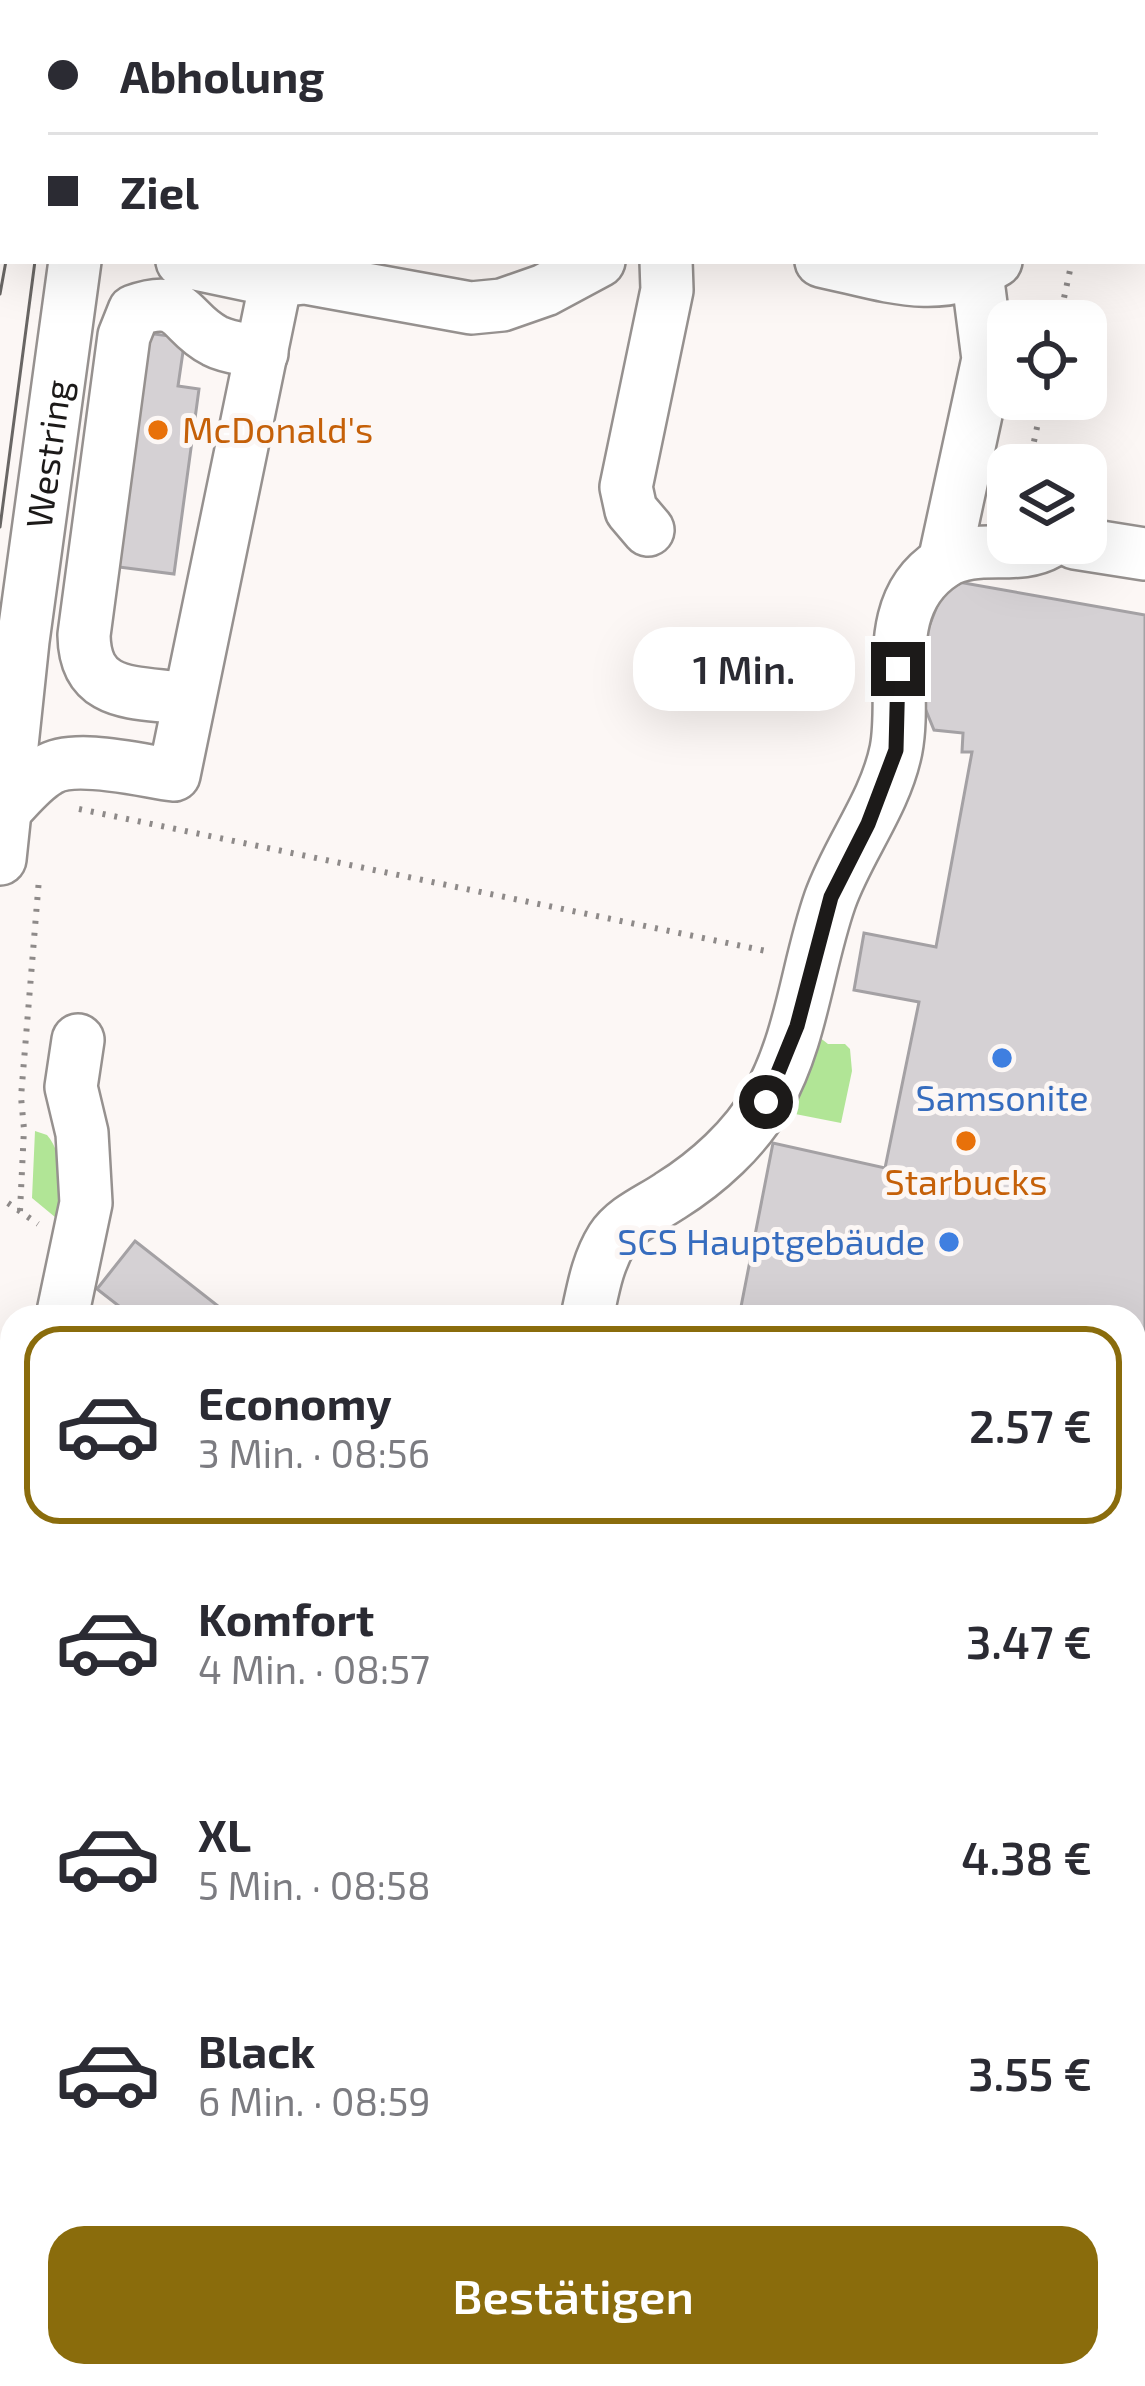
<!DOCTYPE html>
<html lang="de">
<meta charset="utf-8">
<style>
:root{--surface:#fff;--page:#f7f7f7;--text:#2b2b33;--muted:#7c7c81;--line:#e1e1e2;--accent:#8a6c0c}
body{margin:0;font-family:"Exo 2",sans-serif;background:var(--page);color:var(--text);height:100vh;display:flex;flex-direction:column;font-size:45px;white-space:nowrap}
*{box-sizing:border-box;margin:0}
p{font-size:39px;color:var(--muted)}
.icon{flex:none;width:66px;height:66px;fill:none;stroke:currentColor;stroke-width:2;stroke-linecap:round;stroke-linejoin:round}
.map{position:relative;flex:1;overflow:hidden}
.panel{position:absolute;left:0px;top:1305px;width:1146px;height:1083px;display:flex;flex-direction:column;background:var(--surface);border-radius:36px 36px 0 0;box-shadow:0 12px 48px #0002}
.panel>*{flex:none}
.banner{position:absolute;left:0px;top:0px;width:1146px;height:264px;box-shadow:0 12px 48px #0002;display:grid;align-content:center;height:264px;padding:0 48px;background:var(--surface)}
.controls{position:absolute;left:987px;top:300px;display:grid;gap:24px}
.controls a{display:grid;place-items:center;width:120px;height:120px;border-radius:24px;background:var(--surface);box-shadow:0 12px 48px #0002;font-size:60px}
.end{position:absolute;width:54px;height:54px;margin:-27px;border:15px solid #1c1a19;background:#fff;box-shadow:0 0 0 6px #fff}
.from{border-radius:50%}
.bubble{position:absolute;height:84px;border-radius:36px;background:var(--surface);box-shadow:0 12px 48px #0002;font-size:39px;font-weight:600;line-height:84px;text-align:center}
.banner b{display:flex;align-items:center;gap:42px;height:114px;font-size:45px}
.banner b+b{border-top:3px solid var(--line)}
.banner i{width:30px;height:30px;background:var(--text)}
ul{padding:21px 0 0;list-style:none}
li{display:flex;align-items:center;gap:36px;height:198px;margin:0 24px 18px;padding:0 24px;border:6px solid transparent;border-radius:36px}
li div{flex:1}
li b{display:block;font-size:45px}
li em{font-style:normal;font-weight:600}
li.on{border-color:var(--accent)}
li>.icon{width:108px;height:108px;stroke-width:1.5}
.cta{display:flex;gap:24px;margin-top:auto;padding:24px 48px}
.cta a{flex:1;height:138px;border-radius:36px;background:var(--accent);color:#fff;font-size:48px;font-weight:600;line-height:138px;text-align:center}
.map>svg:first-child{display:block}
.green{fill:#b1e596}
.building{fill:#d5d1d4;stroke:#a4a1a4;stroke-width:3}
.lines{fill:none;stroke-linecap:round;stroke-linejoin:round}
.minor-casing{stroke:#96918f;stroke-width:56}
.path{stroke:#8e8a89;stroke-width:6;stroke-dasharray:3 9;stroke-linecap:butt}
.minor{stroke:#fff;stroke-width:51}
.tram{stroke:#696664;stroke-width:3}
.route{stroke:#1c1a19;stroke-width:15}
.food-dot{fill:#e8710a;stroke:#fcf7f5;stroke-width:4.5}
.shop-dot{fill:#3f7fe0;stroke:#fcf7f5;stroke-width:4.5}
.labels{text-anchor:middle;stroke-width:10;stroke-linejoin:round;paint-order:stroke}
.food-label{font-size:36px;fill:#c56008;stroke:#fcf7f5;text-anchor:start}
.street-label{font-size:36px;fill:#1c1a19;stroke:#fcf7f5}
.shop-label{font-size:36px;fill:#366cbe;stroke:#fcf7f5}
</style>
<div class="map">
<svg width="1145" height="2386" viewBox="0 0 1145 2386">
<rect width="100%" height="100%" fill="#fcf7f5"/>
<g class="green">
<polygon points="819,1037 828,1044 845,1044 850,1049 852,1071 841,1123 785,1112"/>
<path d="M 35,1131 L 47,1135 C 66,1157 62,1195 61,1222 L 32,1198 Z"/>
</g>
<g class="building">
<polygon points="440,0 581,0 582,3 440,3"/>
<polygon points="139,332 185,338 178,386 199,389 174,574 103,565"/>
<polygon points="947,580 1145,615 1145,1847 1134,1845 1134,1317 739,1317 773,1143 885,1168 919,1002 854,990 864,933 936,947 972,752 962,752 963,733 934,730 925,708 925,637"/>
<polygon points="135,1241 232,1317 133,1317 97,1289"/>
<rect x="0" y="1926" width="12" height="39"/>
<polygon points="185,2376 997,2376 995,2386 183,2386"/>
</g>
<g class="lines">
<g class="minor-casing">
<g id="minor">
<polyline points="601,0 602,3"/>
<polyline points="642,0 643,3"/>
<polyline points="701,0 702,3"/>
<polyline points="988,0 988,3"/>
<polyline points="19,3 19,0"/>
<polyline points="122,3 123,0"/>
<polyline points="392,3 393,0"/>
<polyline points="1089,3 1090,0"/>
<polyline points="1143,96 1145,97"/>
<polyline points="0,104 3,88"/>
<polyline points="182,261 276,281 305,278 471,308 502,305 545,290 599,261"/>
<path d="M 821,261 C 883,274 939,297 996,261"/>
<polyline points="648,530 631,510 626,487 667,290 666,261"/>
<polyline points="1075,543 1145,554"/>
<polyline points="944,562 988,359 977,273"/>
<path d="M 188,699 C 137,691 85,700 84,635 L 124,336 L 134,311 C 185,292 179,323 215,341 C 228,348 247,349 262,353"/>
<path d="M 5,810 C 18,797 32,779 48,770 C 75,753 143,771 174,775 L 276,281"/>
<path id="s1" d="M 0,859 L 23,641 L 75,261"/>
<polyline points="62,1317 86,1203 82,1133 71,1087 78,1040"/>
<path d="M 587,1317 C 593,1290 597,1263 612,1239 C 625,1219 651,1209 670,1196 C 707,1173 745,1139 767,1100 C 802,1039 807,966 830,900 C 848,849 885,804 896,750 C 908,688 878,605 943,563 C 976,542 1017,561 1048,543"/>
<polyline points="0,1638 12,1650"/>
<polyline points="0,1705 12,1695"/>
<polyline points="1134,2204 1145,2161"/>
<polyline points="1134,2348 1145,2375"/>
<polyline points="15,2376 15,2386"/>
<polyline points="153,2386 156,2376"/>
</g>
</g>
<g class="path">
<polyline points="1059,321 1072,261"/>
<polyline points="1029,465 1043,399"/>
<polyline points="79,809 771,952"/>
<polyline points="8,1203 38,1224"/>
<polyline points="20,1211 24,1129 21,1097 39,879"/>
</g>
<use href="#minor" class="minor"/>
<g class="tram">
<polyline points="53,3 54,0"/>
<polyline points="77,3 77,0"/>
<polyline points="0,294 6,261"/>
<polyline points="0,527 35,261"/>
</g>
</g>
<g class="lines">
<polyline class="route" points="766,1102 797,1026 831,897 868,824 896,750 898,669"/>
</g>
<g class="food-dot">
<circle cx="158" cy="430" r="12"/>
<circle cx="966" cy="1141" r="12"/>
</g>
<g class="shop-dot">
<circle cx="1002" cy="1058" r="12"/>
<circle cx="949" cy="1242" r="12"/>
</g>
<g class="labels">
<g class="food-label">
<text x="182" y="443">McDonald's</text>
<text x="966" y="1195" text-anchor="middle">Starbucks</text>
</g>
<g class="street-label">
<text dy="13" stroke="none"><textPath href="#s1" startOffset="408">Westring</textPath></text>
</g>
<g class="shop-label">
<text x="1002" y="1111">Samsonite</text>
<text x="925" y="1255" text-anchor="end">SCS Hauptgebäude</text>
</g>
</g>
</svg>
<div class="controls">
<a><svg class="icon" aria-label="locate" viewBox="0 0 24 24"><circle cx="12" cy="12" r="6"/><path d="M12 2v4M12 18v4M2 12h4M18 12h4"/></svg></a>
<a><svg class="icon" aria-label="layers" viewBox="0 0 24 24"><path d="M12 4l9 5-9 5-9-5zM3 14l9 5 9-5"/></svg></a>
</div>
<i class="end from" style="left:766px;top:1102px"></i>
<i class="end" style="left:898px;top:669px"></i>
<div class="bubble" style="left:633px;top:627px;width:222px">1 Min.</div>
<div class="banner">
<b><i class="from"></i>Abholung</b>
<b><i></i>Ziel</b>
</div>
<section class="panel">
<ul>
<li class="on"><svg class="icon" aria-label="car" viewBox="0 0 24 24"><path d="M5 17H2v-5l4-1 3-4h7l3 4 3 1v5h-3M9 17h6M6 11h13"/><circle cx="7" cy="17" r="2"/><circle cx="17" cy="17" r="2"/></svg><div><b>Economy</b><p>3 Min. · 08:56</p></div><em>2.57 €</em></li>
<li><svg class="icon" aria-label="car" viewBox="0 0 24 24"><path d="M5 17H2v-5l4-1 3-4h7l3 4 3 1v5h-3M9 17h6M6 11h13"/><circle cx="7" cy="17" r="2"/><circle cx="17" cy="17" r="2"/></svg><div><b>Komfort</b><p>4 Min. · 08:57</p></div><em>3.47 €</em></li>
<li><svg class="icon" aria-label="car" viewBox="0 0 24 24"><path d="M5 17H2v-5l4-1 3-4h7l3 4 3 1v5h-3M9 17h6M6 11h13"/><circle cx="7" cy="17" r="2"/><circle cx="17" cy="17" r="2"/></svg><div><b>XL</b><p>5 Min. · 08:58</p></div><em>4.38 €</em></li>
<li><svg class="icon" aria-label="car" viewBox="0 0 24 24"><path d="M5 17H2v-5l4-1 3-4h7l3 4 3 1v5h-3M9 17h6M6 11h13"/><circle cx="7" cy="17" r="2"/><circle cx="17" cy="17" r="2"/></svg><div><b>Black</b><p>6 Min. · 08:59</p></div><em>3.55 €</em></li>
</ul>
<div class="cta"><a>Bestätigen</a></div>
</section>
</div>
